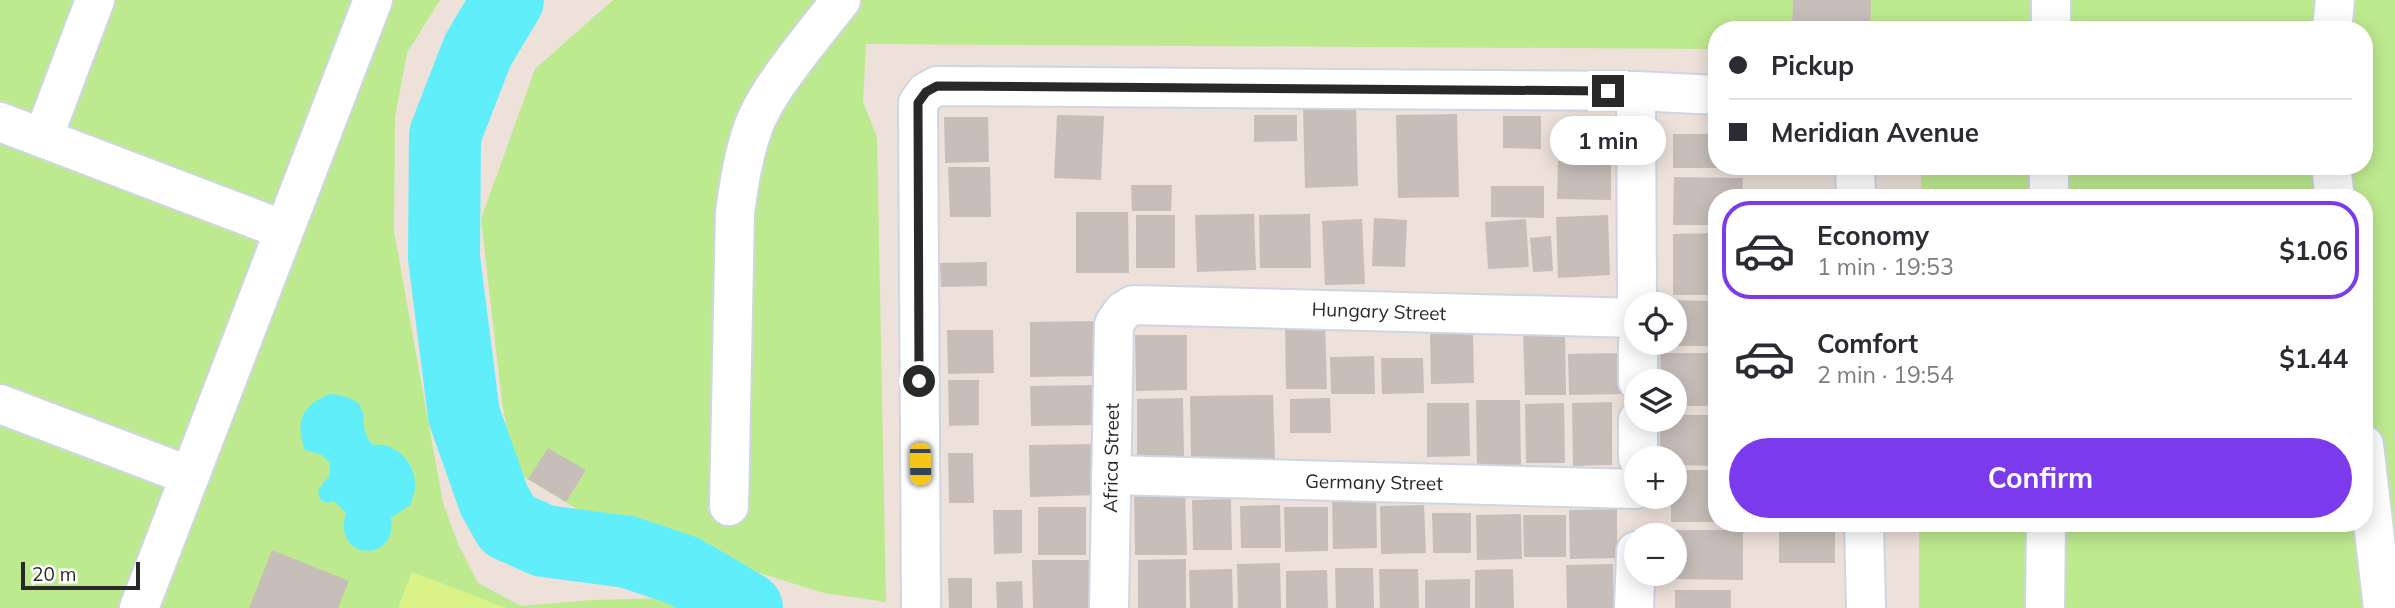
<!DOCTYPE html>
<meta charset="utf-8">
<style>
:root{--surface:#fff;--page:#f2f2f3;--text:#2b2b33;--muted:#7c7c81;--line:#e1e1e2;--accent:#7c3aed}
body{margin:0;font-family:Mulish,sans-serif;background:var(--page);color:var(--text);height:100vh;display:flex;flex-direction:column;font-size:26px;white-space:nowrap}
*{box-sizing:border-box;margin:0}
p{font-size:23px;color:var(--muted)}
.icon{flex:none;width:38px;height:38px;fill:none;stroke:currentColor;stroke-width:2;stroke-linecap:round;stroke-linejoin:round}
.map{position:relative;flex:1;overflow:hidden}
.sheet{position:absolute;left:1708px;top:189px;width:665px;height:343px;display:flex;flex-direction:column;background:var(--surface);border-radius:28px;box-shadow:0 4px 18px #0003}
.sheet>*{flex:none}
.hud{position:absolute;left:1708px;top:21px;width:665px;height:154px;border-radius:28px;box-shadow:0 4px 18px #0003;display:grid;align-content:center;height:154px;padding:0 21px;background:var(--surface)}
.controls{position:absolute;left:1624px;top:292px;display:grid;gap:14px}
.controls a{display:grid;place-items:center;width:63px;height:63px;border-radius:50%;background:var(--surface);box-shadow:0 4px 18px #0003;font-size:35px}
.scale{position:absolute;left:21px;bottom:18px;width:119px;box-sizing:border-box;padding-left:7px;border:4px solid #292929;border-top:0;font-size:19px;line-height:24px;white-space:nowrap;color:#292929;-webkit-text-stroke:5px #fff;paint-order:stroke}
.end{position:absolute;width:32px;height:32px;margin:-16px;border:9px solid #292929;background:#fff;box-shadow:0 0 0 4px #fff}
.from{border-radius:50%}
.bubble{position:absolute;height:49px;border-radius:24px;background:var(--surface);box-shadow:0 4px 18px #0003;font-size:23px;font-weight:700;line-height:49px;text-align:center}
.car{position:absolute;width:21px;height:42px;margin:-21px -10px;border-radius:9px;box-shadow:0 0 5px 2px #0007;background:linear-gradient(#f5c518 24%,#345 0 40%,#f5c518 0 76%,#345 0 86%,#f5c518 0)}
.hud b{display:flex;align-items:center;gap:24px;height:66px;font-size:26px}
.hud b+b{border-top:2px solid var(--line)}
.hud i{width:18px;height:18px;background:var(--text)}
ul{padding:12px 0 0;list-style:none}
li{display:flex;align-items:center;gap:21px;height:98px;margin:0 14px 10px;padding:0 7px;border:4px solid transparent;border-radius:28px}
li div{flex:1}
li b{display:block;font-size:26px}
li em{font-style:normal;font-weight:700}
li.active{border-color:var(--accent)}
li>.icon{width:63px;height:63px;stroke-width:1.5}
.cta{display:flex;gap:14px;margin-top:auto;padding:14px 21px}
.cta a{flex:1;height:80px;border-radius:42px;background:var(--accent);color:#fff;font-size:28px;font-weight:700;line-height:80px;text-align:center}
.map>svg:first-child{display:block}
.green{fill:#beea8f}
.pitch{fill:#d9f389}
.water{fill:#60eefb}
.lines{fill:none;stroke-linecap:round;stroke-linejoin:round}
.river{stroke:#60eefb;stroke-width:72}
.building{fill:#c8beb9}
.minor-casing{stroke:#ced6e4;stroke-width:42}
.minor{stroke:#fff;stroke-width:38}
.route{stroke:#292929;stroke-width:9}
.labels{text-anchor:middle;stroke-width:6;stroke-linejoin:round;paint-order:stroke}
.street-label{font-size:19px;fill:#292929;stroke:#fff}
</style>
<div class="map">
<svg width="2395" height="608" viewBox="0 0 2395 608">
<rect width="100%" height="100%" fill="#ede1d9"/>
<g class="green">
<polygon points="0,0 440,0 407,53 395,117 394,231 443,503 458,544 478,583 521,606 592,600 670,598 687,608 0,608"/>
<polygon points="613,0 2395,0 2395,608 1919,608 1919,523 2364,523 2364,198 1921,198 1921,166 2364,166 2364,30 1717,30 1717,49 866,44 863,102 877,137 886,602 824,593 602,524 514,471 502,402 481,219 535,69"/>
</g>
<polygon class="pitch" points="412,572 506,608 398,608"/>
<path class="water" d="M 330,394 C 382,400 352,423 373,445 C 397,442 417,464 415,488 C 414,494 412,500 410,505 L 391,518 C 398,565 331,560 346,513 L 334,501 L 327,503 L 320,499 L 318,490 L 330,475 L 330,463 L 322,455 L 305,450 C 295,422 301,406 330,394 Z"/>
<g class="lines">
<polyline class="river" points="508,0 478,50 445,135 444,258 464,415 494,500 508,525 544,541 628,552 684,571 747,608"/>
</g>
<g class="building">
<polygon points="1793,0 1871,0 1870,30 1792,30"/>
<polygon points="1356,106 1358,186 1305,188 1303,107"/>
<polygon points="1457,114 1459,197 1398,198 1396,115"/>
<polygon points="1057,115 1104,116 1101,180 1054,178"/>
<polygon points="1254,115 1297,115 1297,141 1254,142"/>
<polygon points="1503,116 1541,116 1541,149 1503,148"/>
<polygon points="944,117 988,117 989,162 945,163"/>
<rect x="1673" y="134" width="44" height="34"/>
<polygon points="1558,161 1611,162 1611,200 1557,199"/>
<polygon points="948,167 990,167 991,217 950,217"/>
<polygon points="1674,177 1743,178 1742,198 1717,198 1717,225 1673,225"/>
<polygon points="1131,185 1172,185 1171,211 1132,211"/>
<polygon points="1491,186 1544,186 1544,218 1491,217"/>
<polygon points="1076,212 1128,212 1129,273 1076,273"/>
<polygon points="1254,214 1256,270 1197,272 1195,215"/>
<polygon points="1310,214 1311,268 1260,268 1259,215"/>
<rect x="1136" y="215" width="39" height="53"/>
<polygon points="1608,215 1610,275 1558,278 1556,217"/>
<polygon points="1374,218 1407,220 1405,267 1372,266"/>
<polygon points="1362,219 1365,284 1325,285 1322,221"/>
<polygon points="1526,219 1529,267 1488,269 1485,222"/>
<polygon points="1717,233 1717,295 1673,295 1673,234"/>
<polygon points="1551,236 1553,271 1533,272 1530,238"/>
<polygon points="987,262 987,286 941,287 940,263"/>
<polygon points="1661,300 1717,301 1717,346 1660,346 1660,343 1675,343 1675,304 1661,304"/>
<polygon points="1101,321 1102,376 1030,377 1030,322"/>
<polygon points="1325,322 1327,389 1286,389 1285,323"/>
<polygon points="1523,329 1565,329 1566,395 1525,395"/>
<polygon points="947,330 993,330 994,373 948,374"/>
<polygon points="1473,333 1474,383 1431,384 1430,334"/>
<polygon points="1135,335 1187,335 1187,390 1136,391"/>
<polygon points="1622,353 1623,394 1569,395 1568,354"/>
<polygon points="1660,353 1717,353 1717,406 1675,406 1675,382 1661,382"/>
<polygon points="1374,356 1375,394 1331,394 1330,357"/>
<polygon points="1381,358 1423,358 1424,393 1382,394"/>
<polygon points="948,380 979,380 979,425 949,426"/>
<polygon points="1100,385 1100,425 1031,426 1030,386"/>
<polygon points="1273,395 1275,460 1191,459 1190,396"/>
<polygon points="1183,398 1184,456 1137,457 1137,399"/>
<polygon points="1330,398 1331,433 1290,433 1290,399"/>
<polygon points="1476,400 1520,400 1521,466 1477,467"/>
<polygon points="1612,402 1612,465 1573,466 1572,403"/>
<polygon points="1427,403 1469,403 1470,456 1427,457"/>
<polygon points="1564,403 1565,463 1526,463 1525,404"/>
<polygon points="1675,415 1717,415 1717,466 1675,465 1675,458 1660,458 1660,420 1675,420"/>
<polygon points="1097,444 1098,495 1030,497 1029,445"/>
<polygon points="548,448 586,470 566,502 528,479"/>
<polygon points="948,453 973,453 974,503 949,503"/>
<polygon points="1675,470 1717,470 1717,522 1671,522 1671,497 1675,497"/>
<polygon points="1185,489 1187,555 1135,555 1134,490"/>
<polygon points="1332,491 1376,491 1377,548 1333,549"/>
<polygon points="1231,499 1232,550 1193,550 1192,500"/>
<polygon points="1280,505 1281,548 1241,548 1240,506"/>
<polygon points="1424,505 1426,553 1381,554 1380,506"/>
<rect x="1038" y="507" width="48" height="48"/>
<polygon points="1284,507 1328,507 1328,551 1285,552"/>
<polygon points="1617,509 1617,558 1570,559 1569,510"/>
<polygon points="993,510 1022,510 1022,553 994,554"/>
<polygon points="1432,513 1471,513 1471,553 1433,553"/>
<polygon points="1521,514 1522,559 1477,560 1476,515"/>
<polygon points="1523,515 1566,515 1566,557 1524,557"/>
<polygon points="1749,523 1802,523 1802,527 1749,526"/>
<polygon points="1670,530 1743,530 1743,580 1670,579 1670,574 1675,574 1675,536 1670,536"/>
<polygon points="1779,531 1835,532 1835,563 1779,563"/>
<polygon points="272,550 349,581 338,608 249,608"/>
<polygon points="1186,559 1186,608 1138,608 1138,560"/>
<polygon points="1032,560 1099,560 1100,608 1033,608"/>
<polygon points="1280,563 1281,608 1238,608 1237,564"/>
<polygon points="1613,564 1614,608 1567,608 1566,565"/>
<polygon points="1335,568 1373,568 1374,608 1336,608"/>
<polygon points="1232,569 1233,608 1190,608 1189,570"/>
<polygon points="1379,569 1418,569 1419,608 1380,608"/>
<polygon points="1513,569 1514,608 1475,608 1475,570"/>
<polygon points="1327,570 1328,608 1286,608 1286,571"/>
<polygon points="948,578 972,578 972,608 949,608"/>
<polygon points="1470,579 1470,608 1425,608 1425,580"/>
<polygon points="1022,581 1023,608 997,608 996,582"/>
<rect x="1675" y="590" width="56" height="18"/>
</g>
<g class="lines">
<g class="minor-casing">
<g id="minor">
<polyline points="2051,0 2051,30"/>
<polyline points="2332,30 2335,0"/>
<polyline points="1636,91 1637,304"/>
<polyline points="0,122 284,230"/>
<polyline points="43,138 95,0"/>
<polyline points="1855,166 1856,198"/>
<polyline points="2331,166 2335,198"/>
<polyline points="2049,198 2049,166"/>
<polyline points="1638,343 1638,382"/>
<polyline points="0,404 190,476"/>
<polyline points="1638,420 1638,458"/>
<polyline points="2364,445 2383,608"/>
<polyline points="1111,475 1636,489"/>
<path d="M 729,506 L 735,213 C 739,184 743,156 753,128 C 766,90 815,34 841,0"/>
<polyline points="1864,523 1866,608"/>
<polyline points="139,608 373,0"/>
<polyline points="921,608 918,103 926,92 937,86 1636,91 1717,95"/>
<polyline points="1109,608 1114,324 1123,311 1133,305 1636,318"/>
<polyline points="1634,608 1636,551"/>
<polyline points="2045,608 2046,523"/>
</g>
</g>
<use href="#minor" class="minor"/>
</g>
<g class="lines">
<polyline class="route" points="919,381 918,103 926,92 937,86 1608,91"/>
</g>
<g class="labels">
<g class="street-label">
<text transform="translate(1379 311) rotate(2)" y="7">Hungary Street</text>
<text transform="translate(1111 458) rotate(-89)" y="7">Africa Street</text>
<text transform="translate(1374 482) rotate(1)" y="7">Germany Street</text>
</g>
</g>
</svg>
<div class="controls">
<a><svg class="icon" aria-label="locate" viewBox="0 0 24 24"><circle cx="12" cy="12" r="6"/><path d="M12 2v4M12 18v4M2 12h4M18 12h4"/></svg></a>
<a><svg class="icon" aria-label="layers" viewBox="0 0 24 24"><path d="M12 4l9 5-9 5-9-5zM3 14l9 5 9-5"/></svg></a>
<a>+</a>
<a>−</a>
</div>
<div class="scale">20 m</div>
<i class="end from" style="left:919px;top:381px"></i>
<i class="end" style="left:1608px;top:91px"></i>
<div class="bubble" style="left:1550px;top:116px;width:116px">1 min</div>
<i class="car" style="left:920px;top:464px;rotate:179deg"></i>
<div class="hud">
<b><i class="from"></i>Pickup</b>
<b><i></i>Meridian Avenue</b>
</div>
<section class="sheet">
<ul>
<li class="active"><svg class="icon" aria-label="car" viewBox="0 0 24 24"><path d="M5 17H2v-5l4-1 3-4h7l3 4 3 1v5h-3M9 17h6M6 11h13"/><circle cx="7" cy="17" r="2"/><circle cx="17" cy="17" r="2"/></svg><div><b>Economy</b><p>1 min · 19:53</p></div><em>$1.06</em></li>
<li><svg class="icon" aria-label="car" viewBox="0 0 24 24"><path d="M5 17H2v-5l4-1 3-4h7l3 4 3 1v5h-3M9 17h6M6 11h13"/><circle cx="7" cy="17" r="2"/><circle cx="17" cy="17" r="2"/></svg><div><b>Comfort</b><p>2 min · 19:54</p></div><em>$1.44</em></li>
</ul>
<div class="cta"><a>Confirm</a></div>
</section>
</div>
